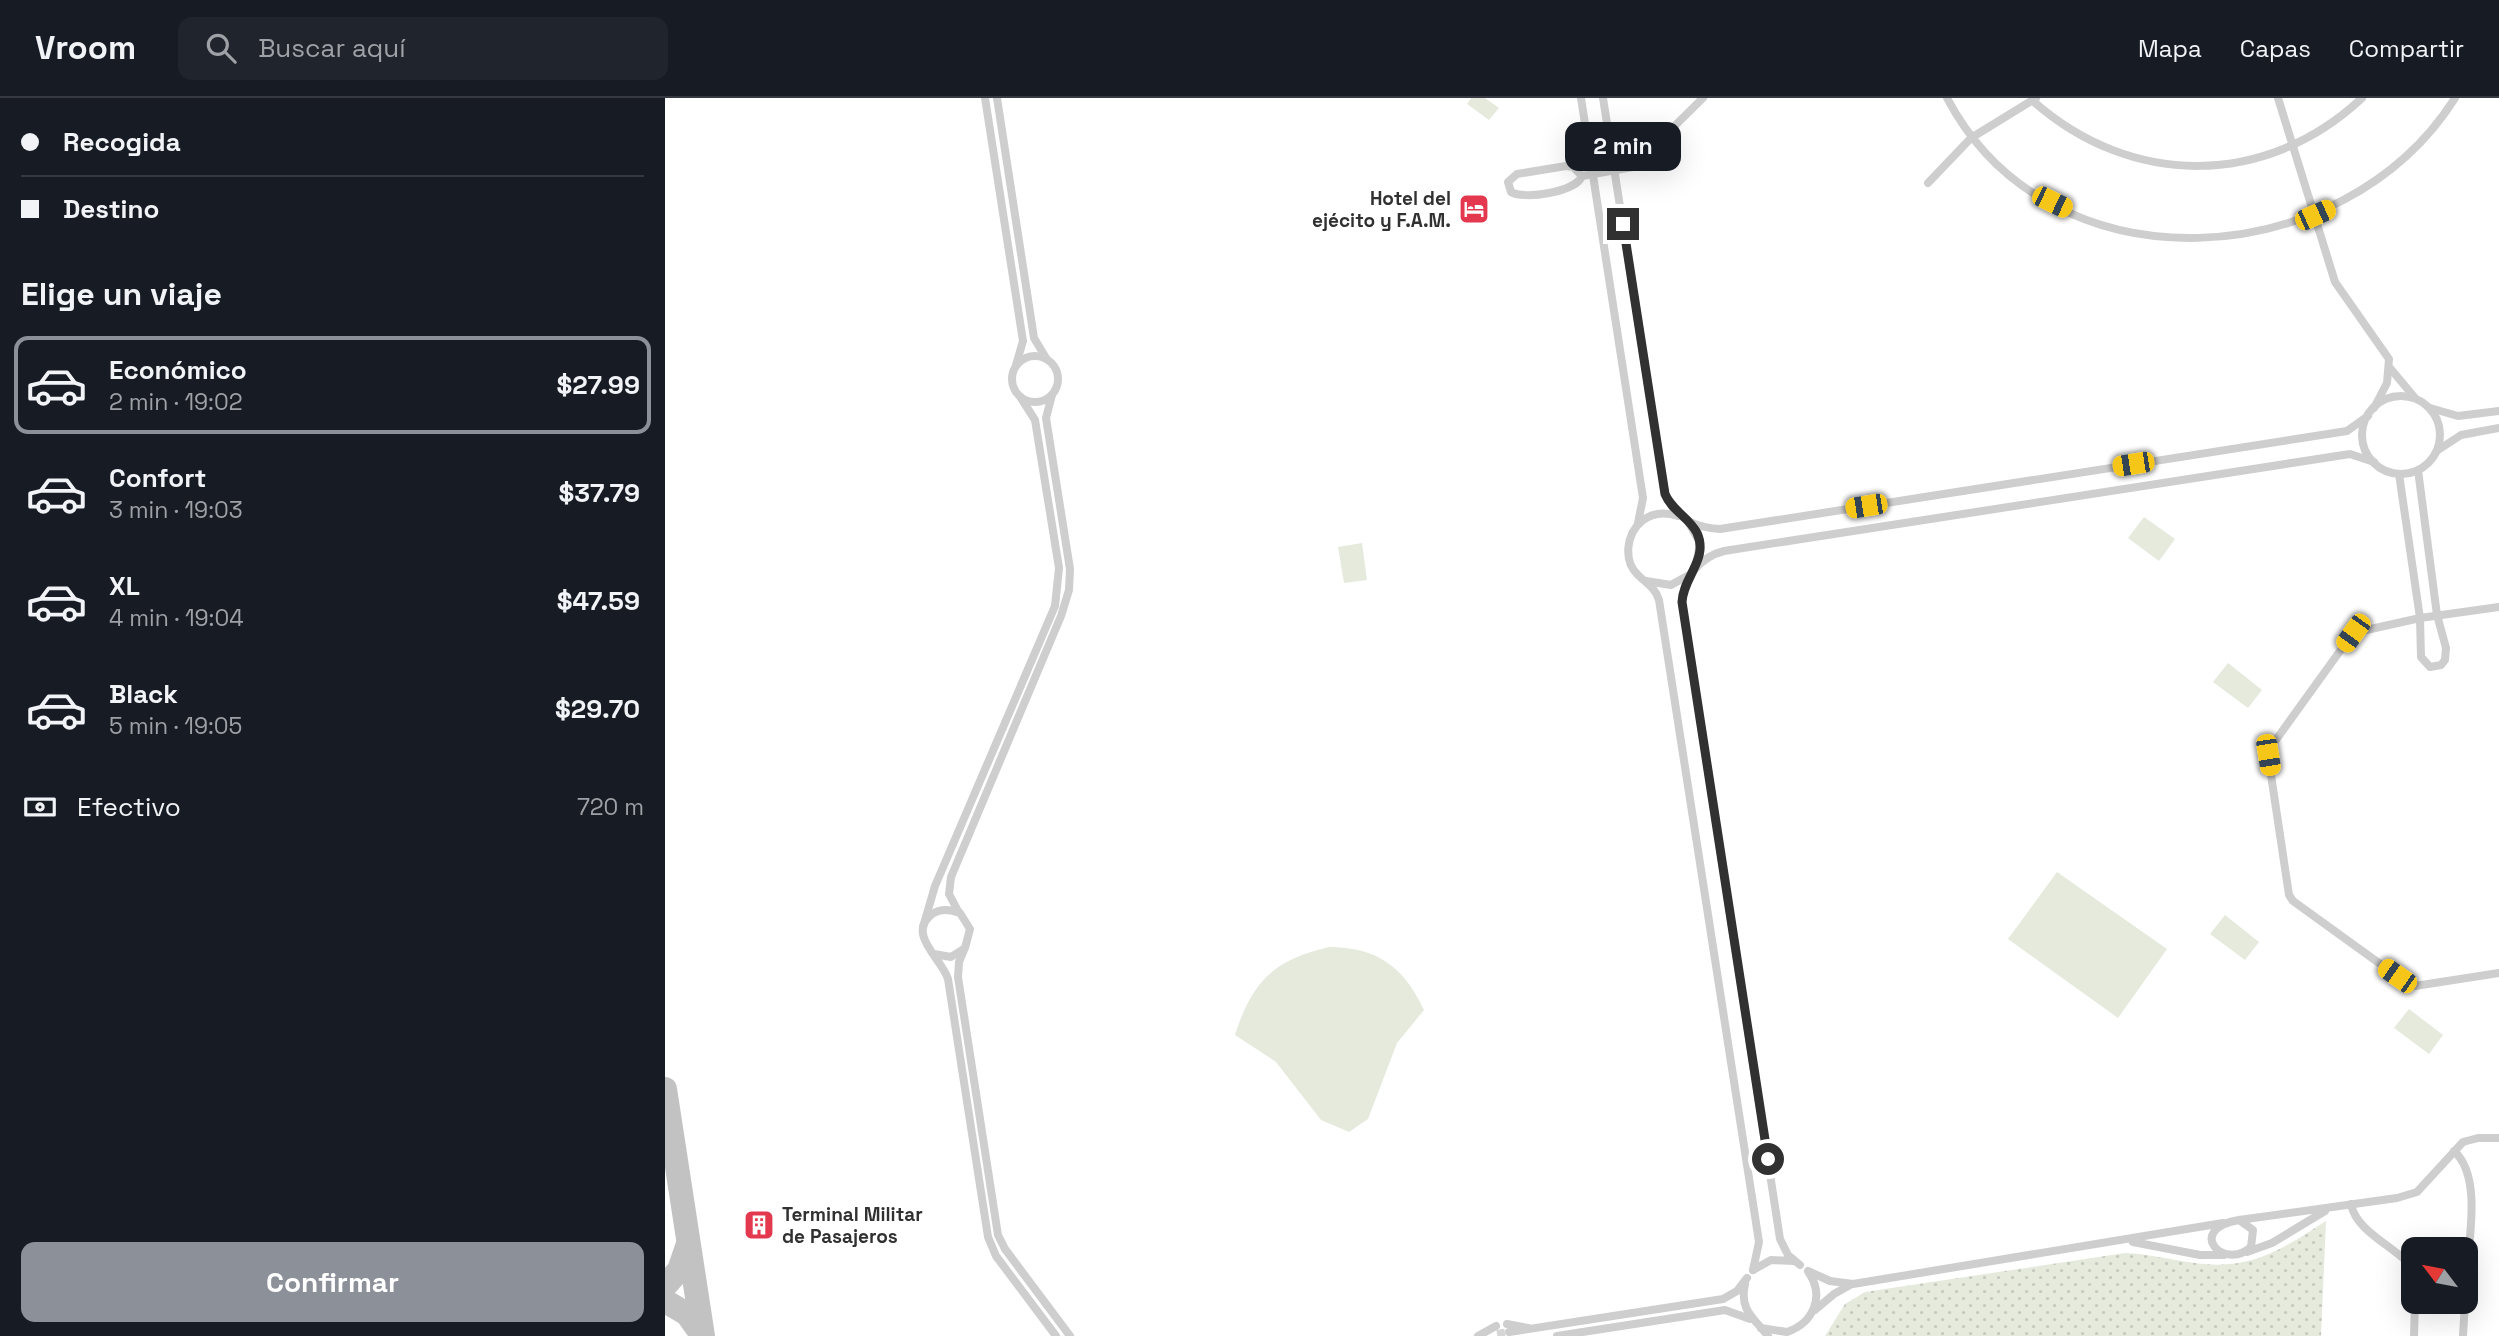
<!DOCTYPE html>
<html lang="es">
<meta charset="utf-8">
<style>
:root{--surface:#171b24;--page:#20242c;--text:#f1f3f6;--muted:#9ea1a6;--line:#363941;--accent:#8c9099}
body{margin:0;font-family:"Space Grotesk",sans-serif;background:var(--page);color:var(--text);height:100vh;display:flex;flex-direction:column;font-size:26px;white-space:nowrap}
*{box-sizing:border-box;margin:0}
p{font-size:23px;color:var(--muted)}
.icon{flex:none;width:38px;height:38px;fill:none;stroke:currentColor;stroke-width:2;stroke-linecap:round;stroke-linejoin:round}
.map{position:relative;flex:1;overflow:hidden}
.side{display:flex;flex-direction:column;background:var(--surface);width:665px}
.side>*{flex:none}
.hud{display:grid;align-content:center;height:154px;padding:0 21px;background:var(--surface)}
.needle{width:46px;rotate:302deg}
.buttons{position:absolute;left:1736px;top:1139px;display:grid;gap:14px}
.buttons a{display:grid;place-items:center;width:77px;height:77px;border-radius:14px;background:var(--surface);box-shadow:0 7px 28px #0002;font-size:35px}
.end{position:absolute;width:32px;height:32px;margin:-16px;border:9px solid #313131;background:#fff;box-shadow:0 0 0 4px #fff}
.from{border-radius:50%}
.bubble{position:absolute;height:49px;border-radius:14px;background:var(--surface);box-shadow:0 7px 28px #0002;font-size:23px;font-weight:600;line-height:49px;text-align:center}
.car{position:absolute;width:21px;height:42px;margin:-21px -10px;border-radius:9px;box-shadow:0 0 5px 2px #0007;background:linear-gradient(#f5c518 24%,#345 0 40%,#f5c518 0 76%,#345 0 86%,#f5c518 0)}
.hud b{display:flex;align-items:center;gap:24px;height:66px;font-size:26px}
.hud b+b{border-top:2px solid var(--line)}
.hud i{width:18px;height:18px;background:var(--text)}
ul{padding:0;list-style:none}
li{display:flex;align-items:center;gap:21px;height:98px;margin:0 14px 10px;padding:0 7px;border:4px solid transparent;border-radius:14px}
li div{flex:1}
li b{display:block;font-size:26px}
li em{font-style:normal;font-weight:600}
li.on{border-color:var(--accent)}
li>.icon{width:63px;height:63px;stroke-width:1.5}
h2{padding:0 21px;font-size:32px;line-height:84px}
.pay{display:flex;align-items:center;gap:18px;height:77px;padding:0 21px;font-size:26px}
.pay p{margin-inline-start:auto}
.button{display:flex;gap:14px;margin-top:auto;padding:14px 21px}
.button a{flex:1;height:80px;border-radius:14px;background:var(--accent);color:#fff;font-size:28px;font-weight:600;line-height:80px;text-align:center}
header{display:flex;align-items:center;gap:42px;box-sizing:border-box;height:98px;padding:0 35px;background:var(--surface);border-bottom:2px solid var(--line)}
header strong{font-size:33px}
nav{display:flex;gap:38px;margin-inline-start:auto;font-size:24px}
.search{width:490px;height:63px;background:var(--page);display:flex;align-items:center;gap:18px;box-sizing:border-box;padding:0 24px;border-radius:14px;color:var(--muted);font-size:26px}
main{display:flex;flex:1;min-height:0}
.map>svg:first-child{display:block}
.grass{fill:url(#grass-dots)}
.park{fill:#e5eadd}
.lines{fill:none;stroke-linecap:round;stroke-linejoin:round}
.taxiway{stroke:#c2c2c2;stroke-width:24}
.minor-tunnel{stroke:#d6d6d6;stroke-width:8;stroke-dasharray:8 4;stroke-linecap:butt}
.minor{stroke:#cecece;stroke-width:8}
.route{stroke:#313131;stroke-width:9}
.labels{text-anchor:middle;stroke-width:7;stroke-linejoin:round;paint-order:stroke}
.poi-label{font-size:19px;font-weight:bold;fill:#313131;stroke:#fff;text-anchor:end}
</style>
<header>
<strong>Vroom</strong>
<div class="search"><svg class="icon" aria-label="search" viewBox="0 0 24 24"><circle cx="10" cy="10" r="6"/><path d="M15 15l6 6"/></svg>Buscar aquí</div>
<nav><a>Mapa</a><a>Capas</a><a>Compartir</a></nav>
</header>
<main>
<section class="side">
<div class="hud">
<b><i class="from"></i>Recogida</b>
<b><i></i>Destino</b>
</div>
<h2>Elige un viaje</h2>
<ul>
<li class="on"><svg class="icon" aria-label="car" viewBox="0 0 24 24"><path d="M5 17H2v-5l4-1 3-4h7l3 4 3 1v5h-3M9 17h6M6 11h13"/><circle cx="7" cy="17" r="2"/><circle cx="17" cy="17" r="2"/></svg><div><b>Económico</b><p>2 min · 19:02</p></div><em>$27.99</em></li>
<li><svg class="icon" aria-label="car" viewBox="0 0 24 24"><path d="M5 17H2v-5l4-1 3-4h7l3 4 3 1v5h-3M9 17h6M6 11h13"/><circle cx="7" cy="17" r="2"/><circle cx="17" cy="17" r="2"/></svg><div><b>Confort</b><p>3 min · 19:03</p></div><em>$37.79</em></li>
<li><svg class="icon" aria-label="car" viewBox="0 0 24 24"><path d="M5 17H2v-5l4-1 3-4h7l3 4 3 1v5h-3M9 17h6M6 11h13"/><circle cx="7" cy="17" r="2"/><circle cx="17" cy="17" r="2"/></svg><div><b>XL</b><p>4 min · 19:04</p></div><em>$47.59</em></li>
<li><svg class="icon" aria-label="car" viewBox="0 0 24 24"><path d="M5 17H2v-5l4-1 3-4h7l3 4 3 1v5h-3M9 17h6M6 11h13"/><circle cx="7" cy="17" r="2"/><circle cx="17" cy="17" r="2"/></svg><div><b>Black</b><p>5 min · 19:05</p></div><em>$29.70</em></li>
</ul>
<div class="pay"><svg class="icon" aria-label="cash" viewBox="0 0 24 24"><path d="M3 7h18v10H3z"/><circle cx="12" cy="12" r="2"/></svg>Efectivo<p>720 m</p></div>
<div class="button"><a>Confirmar</a></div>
</section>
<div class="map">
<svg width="1834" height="1238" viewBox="0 0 1834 1238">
<defs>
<pattern id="grass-dots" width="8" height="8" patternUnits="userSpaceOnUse" patternTransform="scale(1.75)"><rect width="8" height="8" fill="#e5eadd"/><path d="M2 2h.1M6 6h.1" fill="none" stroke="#c5c9be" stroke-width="1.8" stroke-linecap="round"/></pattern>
</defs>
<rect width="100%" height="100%" fill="#fff"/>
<path class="grass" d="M 1661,1123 L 1656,1238 L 1160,1238 L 1180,1206 L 1200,1194 L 1460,1155 C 1484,1156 1506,1162 1530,1165 C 1585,1173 1616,1152 1661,1123 Z"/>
<g class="park">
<polygon points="806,0 820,0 834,10 824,22 802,6"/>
<polygon points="1479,419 1510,441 1494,463 1463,440"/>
<polygon points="697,445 702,482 679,485 673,449"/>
<polygon points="1563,565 1597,592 1583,610 1548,584"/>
<polygon points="1392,774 1502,851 1453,920 1343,841"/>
<polygon points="1560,817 1594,844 1580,862 1545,836"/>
<path d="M 664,849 C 712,849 739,869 759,912 L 732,945 L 703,1021 L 684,1034 L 656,1022 L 611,964 L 570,937 C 587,883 609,862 664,849 Z"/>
<polygon points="1744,911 1778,937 1764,956 1729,930"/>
</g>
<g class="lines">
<g class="taxiway">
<polyline points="0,991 38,1238"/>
<polyline points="0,1188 14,1172 23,1146"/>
<polyline points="0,1203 22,1216 37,1237"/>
</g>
<polyline class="minor-tunnel" points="832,1236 844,1234"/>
<g class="minor">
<polyline points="320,0 358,243 351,267"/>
<polyline points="332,0 369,240 381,260"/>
<polyline points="916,0 978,400 973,425"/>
<path d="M 938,0 L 1000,396 C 1010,420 1031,430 1055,431 L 1682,333 L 1703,318"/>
<path d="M 1282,0 C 1385,196 1678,177 1790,0"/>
<polyline points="1613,0 1670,184 1724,261 1722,285 1709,310"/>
<path d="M 1368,3 C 1466,90 1601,90 1697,0"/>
<path d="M 917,78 C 911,94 859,102 846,94 L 843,84 L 852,76 L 901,68 L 908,69 L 917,78 L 968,69 L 1038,0"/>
<polyline points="1263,85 1306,40 1371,0"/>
<circle cx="370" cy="281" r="23"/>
<polyline points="1725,270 1750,300"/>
<circle cx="1736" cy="337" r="39"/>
<polyline points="1765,310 1793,318 1834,313"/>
<polyline points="1773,352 1796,337 1834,330"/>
<polyline points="1734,376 1755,520 1756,559 1765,569 1776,567 1780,562 1781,550 1772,517 1753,372"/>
<path d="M 1013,418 C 1000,414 987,415 977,423 C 961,436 958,463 973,477 C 982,486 990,489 994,502 L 1094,1144 L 1088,1172"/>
<polyline points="1024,425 1035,445 1031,467"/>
<polyline points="981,483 1006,487 1024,477"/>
<polyline points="1834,509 1755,520 1688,535 1605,650 1603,657 1624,797 1628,803 1743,886 1750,888 1834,875"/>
<polyline points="293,813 284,796 286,779 396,518 404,492 405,471 381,320 387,297"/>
<polyline points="258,829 270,788 390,508 394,470 370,322 356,300"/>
<polyline points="299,852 294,864 293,879 333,1137 340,1151 405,1238"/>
<path d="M 269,856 L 286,859 L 300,850 L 305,831 L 295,815 C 285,811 276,810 267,816 C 241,836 277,861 283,881 L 323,1139 L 331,1158 L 391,1238"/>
<path d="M 1789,1053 C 1818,1079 1803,1145 1801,1182"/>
<path d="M 1686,1106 C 1691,1134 1731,1149 1748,1170"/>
<path d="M 1574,1122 L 1588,1132 L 1586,1149 C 1558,1174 1520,1131 1574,1122 L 1732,1100 L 1752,1094 L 1798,1044 L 1813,1040 L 1834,1040"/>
<polyline points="1468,1144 1535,1157 1559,1157"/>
<polyline points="1582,1154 1607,1145 1660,1113"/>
<path d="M 1135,1167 L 1123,1157 L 1115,1141 L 1017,504 C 1019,479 1035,459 1059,453 L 1685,356 L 1709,364"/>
<polyline points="1088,1172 1106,1162 1128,1163"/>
<polyline points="1143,1173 1165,1183 1188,1186 1558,1125"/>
<path d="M 1080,1186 C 1074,1212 1089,1220 1103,1238"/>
<polyline points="1150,1212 1169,1196 1185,1187"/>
<polyline points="842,1226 863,1230"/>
<path d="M 1096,1230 L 1122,1234 C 1148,1225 1160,1199 1144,1175"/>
<polyline points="844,1234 1058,1201 1072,1193 1082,1180"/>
<polyline points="813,1238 831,1228"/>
<polyline points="892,1238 1060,1212 1085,1221"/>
<polyline points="1749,1238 1750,1204"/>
<polyline points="1798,1238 1800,1204"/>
</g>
</g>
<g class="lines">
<path class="route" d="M 958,126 L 1000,396 C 1007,413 1024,419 1032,435 C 1044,461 1018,479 1017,504 L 1103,1061"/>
</g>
<defs>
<g id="hotel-square" transform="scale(1.575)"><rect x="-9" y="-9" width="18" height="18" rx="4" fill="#e3384d" stroke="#fff"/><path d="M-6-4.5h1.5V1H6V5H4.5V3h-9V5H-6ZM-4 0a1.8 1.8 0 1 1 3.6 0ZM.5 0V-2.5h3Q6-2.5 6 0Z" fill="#fff"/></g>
<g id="building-square" transform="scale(1.575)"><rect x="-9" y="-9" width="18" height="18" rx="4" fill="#e3384d" stroke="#fff"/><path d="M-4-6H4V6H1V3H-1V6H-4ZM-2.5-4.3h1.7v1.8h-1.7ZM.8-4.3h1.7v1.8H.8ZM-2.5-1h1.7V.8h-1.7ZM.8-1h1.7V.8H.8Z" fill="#fff"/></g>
</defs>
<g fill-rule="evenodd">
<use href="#hotel-square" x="809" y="111"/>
<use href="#building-square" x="94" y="1127"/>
</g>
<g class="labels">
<g class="poi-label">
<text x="786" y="107">Hotel del<tspan x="786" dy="22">ejécito y F.A.M.</tspan></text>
<text x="117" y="1123" text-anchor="start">Terminal Militar<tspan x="117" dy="22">de Pasajeros</tspan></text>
</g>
</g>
</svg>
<div class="buttons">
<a><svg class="needle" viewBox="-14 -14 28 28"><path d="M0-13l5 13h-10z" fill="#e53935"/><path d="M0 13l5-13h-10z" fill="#9ea1a6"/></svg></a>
</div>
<i class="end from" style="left:1103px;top:1061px"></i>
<i class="end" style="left:958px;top:126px"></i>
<div class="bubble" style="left:900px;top:24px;width:116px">2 min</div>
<i class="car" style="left:1387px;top:104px;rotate:116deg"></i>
<i class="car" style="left:1650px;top:117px;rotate:66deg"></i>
<i class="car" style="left:1468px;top:366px;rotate:261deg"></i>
<i class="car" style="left:1201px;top:408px;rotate:261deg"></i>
<i class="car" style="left:1688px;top:535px;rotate:216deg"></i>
<i class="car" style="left:1603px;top:657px;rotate:171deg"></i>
<i class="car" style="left:1732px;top:878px;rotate:305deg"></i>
</div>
</main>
